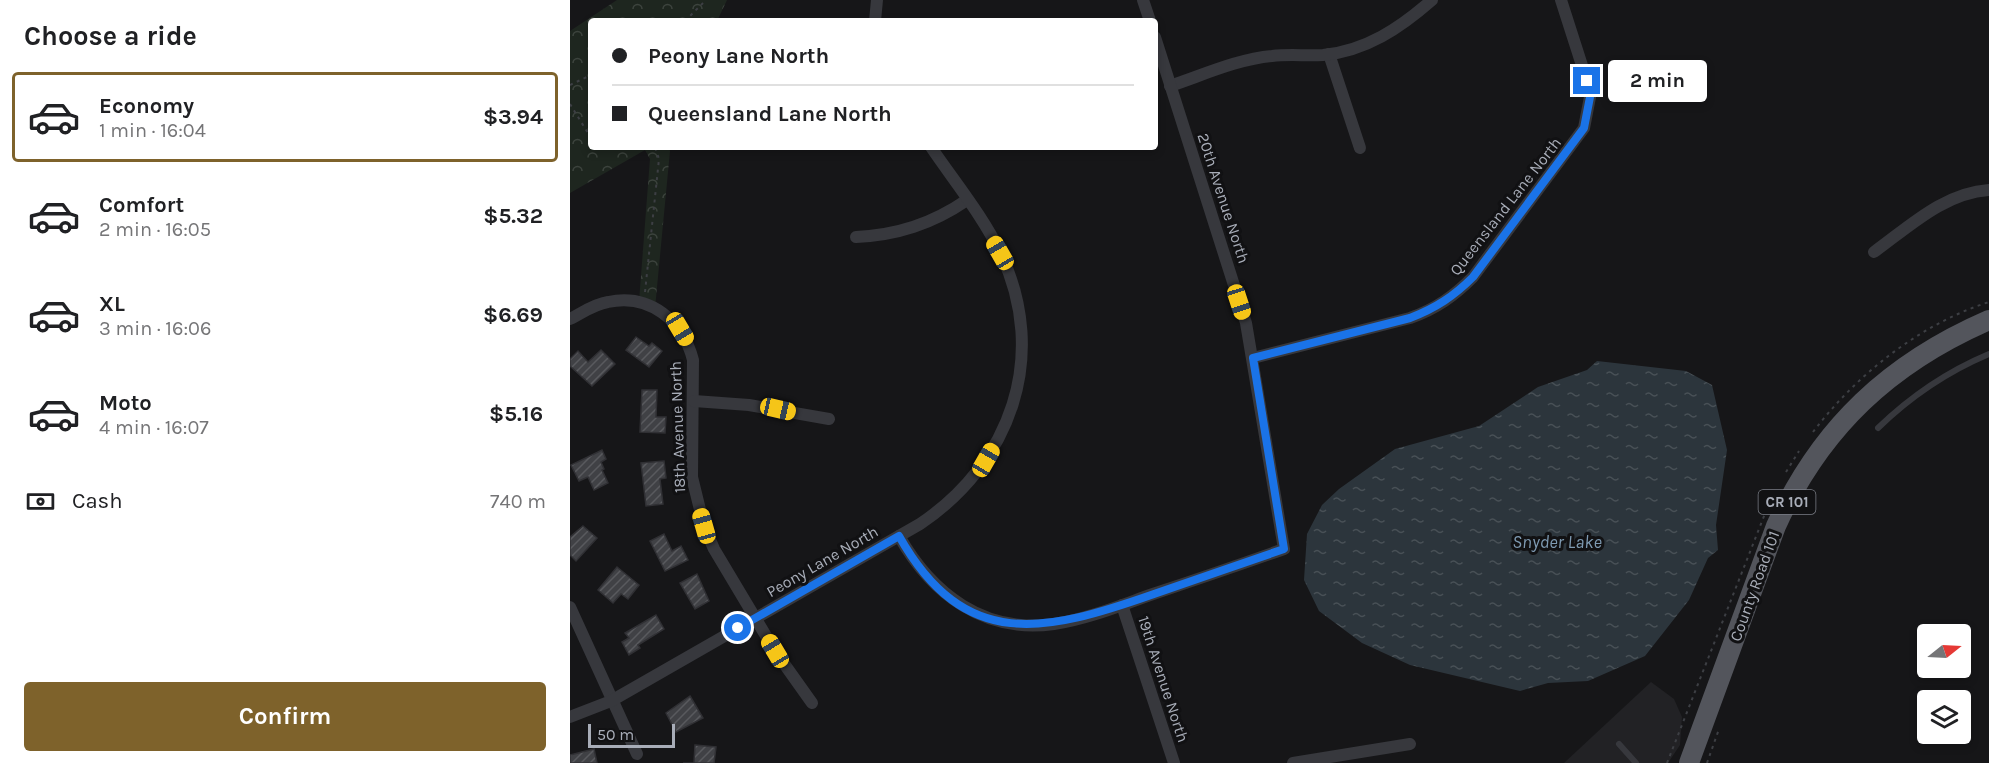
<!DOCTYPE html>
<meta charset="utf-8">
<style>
:root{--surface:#fff;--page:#f2f2f2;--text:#202124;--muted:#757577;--line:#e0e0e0;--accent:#7e622b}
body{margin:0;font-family:Karla,sans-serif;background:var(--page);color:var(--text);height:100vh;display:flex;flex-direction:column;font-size:22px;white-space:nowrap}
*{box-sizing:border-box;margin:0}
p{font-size:20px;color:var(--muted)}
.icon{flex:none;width:33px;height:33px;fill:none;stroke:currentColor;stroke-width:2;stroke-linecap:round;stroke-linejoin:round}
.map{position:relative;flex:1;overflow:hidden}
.details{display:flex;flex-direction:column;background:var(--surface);width:570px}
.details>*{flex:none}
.guide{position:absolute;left:18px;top:18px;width:570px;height:132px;border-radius:6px;box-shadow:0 3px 9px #0003;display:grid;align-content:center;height:132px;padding:0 24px;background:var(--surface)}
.needle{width:39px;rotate:72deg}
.controls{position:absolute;left:1347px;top:624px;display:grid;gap:12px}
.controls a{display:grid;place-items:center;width:54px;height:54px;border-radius:6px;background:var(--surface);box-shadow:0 3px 9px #0003;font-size:30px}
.scale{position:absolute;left:18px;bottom:15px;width:87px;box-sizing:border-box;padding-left:6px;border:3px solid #a8adb8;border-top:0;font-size:16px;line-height:21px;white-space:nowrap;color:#a8adb8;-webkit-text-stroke:4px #111113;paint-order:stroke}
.end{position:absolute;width:27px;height:27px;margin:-14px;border:8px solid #1a73e8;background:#fff;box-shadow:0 0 0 3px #fff}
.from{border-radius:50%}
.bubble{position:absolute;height:42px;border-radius:6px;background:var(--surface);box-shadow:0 3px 9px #0003;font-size:20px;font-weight:700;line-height:42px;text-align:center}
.car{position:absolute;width:18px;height:36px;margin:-18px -9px;border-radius:8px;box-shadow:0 0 4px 2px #0007;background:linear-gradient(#f5c518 24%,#345 0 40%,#f5c518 0 76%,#345 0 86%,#f5c518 0)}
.guide b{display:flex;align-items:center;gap:21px;height:57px;font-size:22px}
.guide b+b{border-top:2px solid var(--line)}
.guide i{width:15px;height:15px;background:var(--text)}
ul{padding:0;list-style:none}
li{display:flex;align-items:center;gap:18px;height:90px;margin:0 12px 9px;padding:0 12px;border:3px solid transparent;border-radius:6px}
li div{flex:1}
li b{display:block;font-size:22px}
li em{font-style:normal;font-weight:700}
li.selected{border-color:var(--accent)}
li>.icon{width:54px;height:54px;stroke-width:1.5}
h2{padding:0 24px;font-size:27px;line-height:72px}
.pay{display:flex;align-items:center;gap:15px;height:66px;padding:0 24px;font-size:22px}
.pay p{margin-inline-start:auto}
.cta{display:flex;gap:12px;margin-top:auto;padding:12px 24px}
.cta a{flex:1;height:69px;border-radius:6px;background:var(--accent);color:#fff;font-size:24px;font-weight:700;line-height:69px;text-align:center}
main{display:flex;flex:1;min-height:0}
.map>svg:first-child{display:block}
.built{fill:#222225}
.park{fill:url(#park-crowns)}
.water{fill:url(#water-ripples)}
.building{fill:url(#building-hatch);stroke:#303034;stroke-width:1.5}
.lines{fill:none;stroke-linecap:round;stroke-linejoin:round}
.path{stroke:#3d3f44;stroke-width:2;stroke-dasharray:3 4.5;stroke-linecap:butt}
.lane{stroke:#37383d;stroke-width:6}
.street{stroke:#37383d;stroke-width:12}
.primary{stroke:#53555c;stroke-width:20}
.route{stroke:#1a73e8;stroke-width:8}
.labels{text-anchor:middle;stroke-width:6;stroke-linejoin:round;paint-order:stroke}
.shield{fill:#111113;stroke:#7b7e86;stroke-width:1.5}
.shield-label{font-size:15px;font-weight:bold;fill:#a8adb8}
.street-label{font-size:16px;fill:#a8adb8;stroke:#111113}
.water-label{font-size:18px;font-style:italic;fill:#7f9bb3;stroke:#111113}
</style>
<main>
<section class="details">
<h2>Choose a ride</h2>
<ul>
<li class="selected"><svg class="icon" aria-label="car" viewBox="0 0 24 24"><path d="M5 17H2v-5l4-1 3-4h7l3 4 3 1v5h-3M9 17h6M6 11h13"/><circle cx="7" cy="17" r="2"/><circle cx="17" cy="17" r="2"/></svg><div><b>Economy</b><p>1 min · 16:04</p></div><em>$3.94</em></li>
<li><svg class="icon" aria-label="car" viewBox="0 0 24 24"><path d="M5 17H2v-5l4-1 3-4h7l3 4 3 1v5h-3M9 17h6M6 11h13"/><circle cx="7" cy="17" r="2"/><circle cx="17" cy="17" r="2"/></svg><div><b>Comfort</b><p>2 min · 16:05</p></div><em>$5.32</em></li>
<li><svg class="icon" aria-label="car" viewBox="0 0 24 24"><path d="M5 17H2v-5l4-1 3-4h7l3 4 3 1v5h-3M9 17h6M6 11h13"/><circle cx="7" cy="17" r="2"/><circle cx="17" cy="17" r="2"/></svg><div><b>XL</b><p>3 min · 16:06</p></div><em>$6.69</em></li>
<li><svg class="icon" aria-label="car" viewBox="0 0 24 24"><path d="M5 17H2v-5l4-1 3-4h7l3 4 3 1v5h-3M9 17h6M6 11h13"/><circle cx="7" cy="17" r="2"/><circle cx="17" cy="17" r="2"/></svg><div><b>Moto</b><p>4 min · 16:07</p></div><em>$5.16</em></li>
</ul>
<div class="pay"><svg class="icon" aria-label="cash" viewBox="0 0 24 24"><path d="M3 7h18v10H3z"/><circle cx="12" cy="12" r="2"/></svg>Cash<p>740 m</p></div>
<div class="cta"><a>Confirm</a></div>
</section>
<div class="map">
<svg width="1419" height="763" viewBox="0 0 1419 763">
<defs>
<pattern id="park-crowns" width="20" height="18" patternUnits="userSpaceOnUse" patternTransform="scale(1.5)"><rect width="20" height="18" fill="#1e261f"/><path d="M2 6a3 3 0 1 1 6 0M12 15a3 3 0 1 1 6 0" fill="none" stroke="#3c433d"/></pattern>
<pattern id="water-ripples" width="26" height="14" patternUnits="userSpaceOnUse" patternTransform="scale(1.5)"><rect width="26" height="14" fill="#2c353c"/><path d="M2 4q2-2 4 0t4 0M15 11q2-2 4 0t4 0" fill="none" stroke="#485056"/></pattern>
<pattern id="building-hatch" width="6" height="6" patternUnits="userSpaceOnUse" patternTransform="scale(1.5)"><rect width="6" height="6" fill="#404145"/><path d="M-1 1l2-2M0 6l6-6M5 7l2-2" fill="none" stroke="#595a5e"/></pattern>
</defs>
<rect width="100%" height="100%" fill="#161618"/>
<polygon class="built" points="1081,682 1104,699 1112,717 1110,745 1098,763 994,763"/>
<polygon class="park" points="47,0 157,0 147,21 21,21 21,147 98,147 100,151 85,308 69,302 80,159 75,150 0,193 0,31"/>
<polygon class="water" points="1027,361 1116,371 1142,385 1157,450 1146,525 1148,550 1138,558 1119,600 1075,656 1018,681 978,683 950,691 840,665 792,643 749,611 734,580 737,534 752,505 769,489 825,449 909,426 968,387 1017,370"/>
<g class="building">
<polygon points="66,337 79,346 82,343 92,351 79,367 56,350"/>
<polygon points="31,350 45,364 22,386 0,366 0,359 8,351 18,362"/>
<polygon points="72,390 87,390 86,417 96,417 95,433 70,432"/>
<polygon points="32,450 36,459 31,462 34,469 32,470 38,483 24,490 18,477 9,481 1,465"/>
<polygon points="94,461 96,478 90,479 93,504 76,506 71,463"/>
<polygon points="13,526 27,538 6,561 0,555 0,537"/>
<polygon points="94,534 102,551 111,546 118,560 95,571 80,541"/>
<polygon points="47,567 69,585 58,599 51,594 43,603 28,590"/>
<polygon points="127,574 139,601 125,609 110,583"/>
<polygon points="86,615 94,629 68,645 70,648 59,655 52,642 59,638 55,633"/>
<polygon points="120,696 133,718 106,732 96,713"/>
<polygon points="125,745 146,747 144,763 113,763 124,763"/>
<polygon points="24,749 27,763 0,763 0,755"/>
</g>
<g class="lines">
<g class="path">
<polyline points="115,21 136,0"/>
<polyline points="0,85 21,75"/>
<polyline points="0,104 21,138"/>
<polyline points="75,292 89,159 85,147"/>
<path d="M 1243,432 C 1286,375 1350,324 1419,302"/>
<polyline points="1216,472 1229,451"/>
<polyline points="1097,763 1198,506"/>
<polyline points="1137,763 1149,729"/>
</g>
<g class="lane">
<path d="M 1308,428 C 1341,396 1376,372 1419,354"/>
<polyline points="1049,744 1066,763"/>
</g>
<g class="street">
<polyline points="573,0 580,21"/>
<polyline points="305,21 307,0"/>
<polyline points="759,54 790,148"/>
<path d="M 600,86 C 633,75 668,59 702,56 C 719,54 736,56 753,55 C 796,51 830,28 862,0"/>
<path d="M 286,237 C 327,235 362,224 397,200"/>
<path d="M 1304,252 C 1340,226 1374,193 1419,190"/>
<path d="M 0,319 C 12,313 24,304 38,302 C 80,293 113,321 123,360 L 122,477 L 134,526 L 144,549 L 205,651 L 242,703"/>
<path d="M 683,358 L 840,318 C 866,309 884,296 903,277 L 1014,128 L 1020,97 L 1017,81 L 991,0"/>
<polyline points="124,401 179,405 259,419"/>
<path d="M 329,536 C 362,594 414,634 484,624 C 517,619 549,606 580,595 C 625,580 669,565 714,549 L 676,323 L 585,37"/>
<polyline points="552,605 604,763"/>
<polyline points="0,607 67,754"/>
<path d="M 0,717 L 41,701 L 350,524 C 441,463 479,356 431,254 C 413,216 384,181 361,147"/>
<polyline points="723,763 840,744"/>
</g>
<path class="primary" d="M 1119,763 L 1206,526 C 1251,427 1320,363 1419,320"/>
</g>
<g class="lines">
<path class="route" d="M 168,628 L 329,536 C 395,653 476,632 584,594 C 627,579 671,564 714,549 L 683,358 L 840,318 C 866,308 884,296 903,277 L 1014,128 L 1020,97 L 1017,81"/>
</g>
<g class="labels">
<rect class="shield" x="1188.5" y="490" width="57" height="24" rx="4.5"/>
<g class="shield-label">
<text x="1217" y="507">CR 101</text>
</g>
<g class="street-label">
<text transform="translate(654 198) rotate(72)" y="6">20th Avenue North</text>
<text transform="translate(935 206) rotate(-52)" y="6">Queensland Lane North</text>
<text transform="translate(107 427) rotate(-92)" y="6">18th Avenue North</text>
<text transform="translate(252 561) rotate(-30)" y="6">Peony Lane North</text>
<text transform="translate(1184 586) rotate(-70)" y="6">County Road 101</text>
<text transform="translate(594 679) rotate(72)" y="6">19th Avenue North</text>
</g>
<g class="water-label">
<text x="987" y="548">Snyder Lake</text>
</g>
</g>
</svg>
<div class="controls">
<a><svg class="needle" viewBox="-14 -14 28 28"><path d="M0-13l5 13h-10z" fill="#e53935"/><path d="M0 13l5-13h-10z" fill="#757577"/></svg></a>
<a><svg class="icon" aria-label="layers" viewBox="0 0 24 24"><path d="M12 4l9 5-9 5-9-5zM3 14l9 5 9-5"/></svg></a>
</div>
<div class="scale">50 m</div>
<i class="end from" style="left:168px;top:628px"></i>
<i class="end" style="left:1017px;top:81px"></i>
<div class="bubble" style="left:1038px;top:60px;width:99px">2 min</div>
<i class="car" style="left:430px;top:253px;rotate:330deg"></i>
<i class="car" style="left:669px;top:302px;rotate:162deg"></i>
<i class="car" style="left:110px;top:329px;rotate:149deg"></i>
<i class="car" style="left:208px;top:409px;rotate:103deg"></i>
<i class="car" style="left:416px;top:460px;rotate:30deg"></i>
<i class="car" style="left:134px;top:526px;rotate:344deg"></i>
<i class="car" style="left:205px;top:651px;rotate:329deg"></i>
<div class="guide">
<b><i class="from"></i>Peony Lane North</b>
<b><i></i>Queensland Lane North</b>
</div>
</div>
</main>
